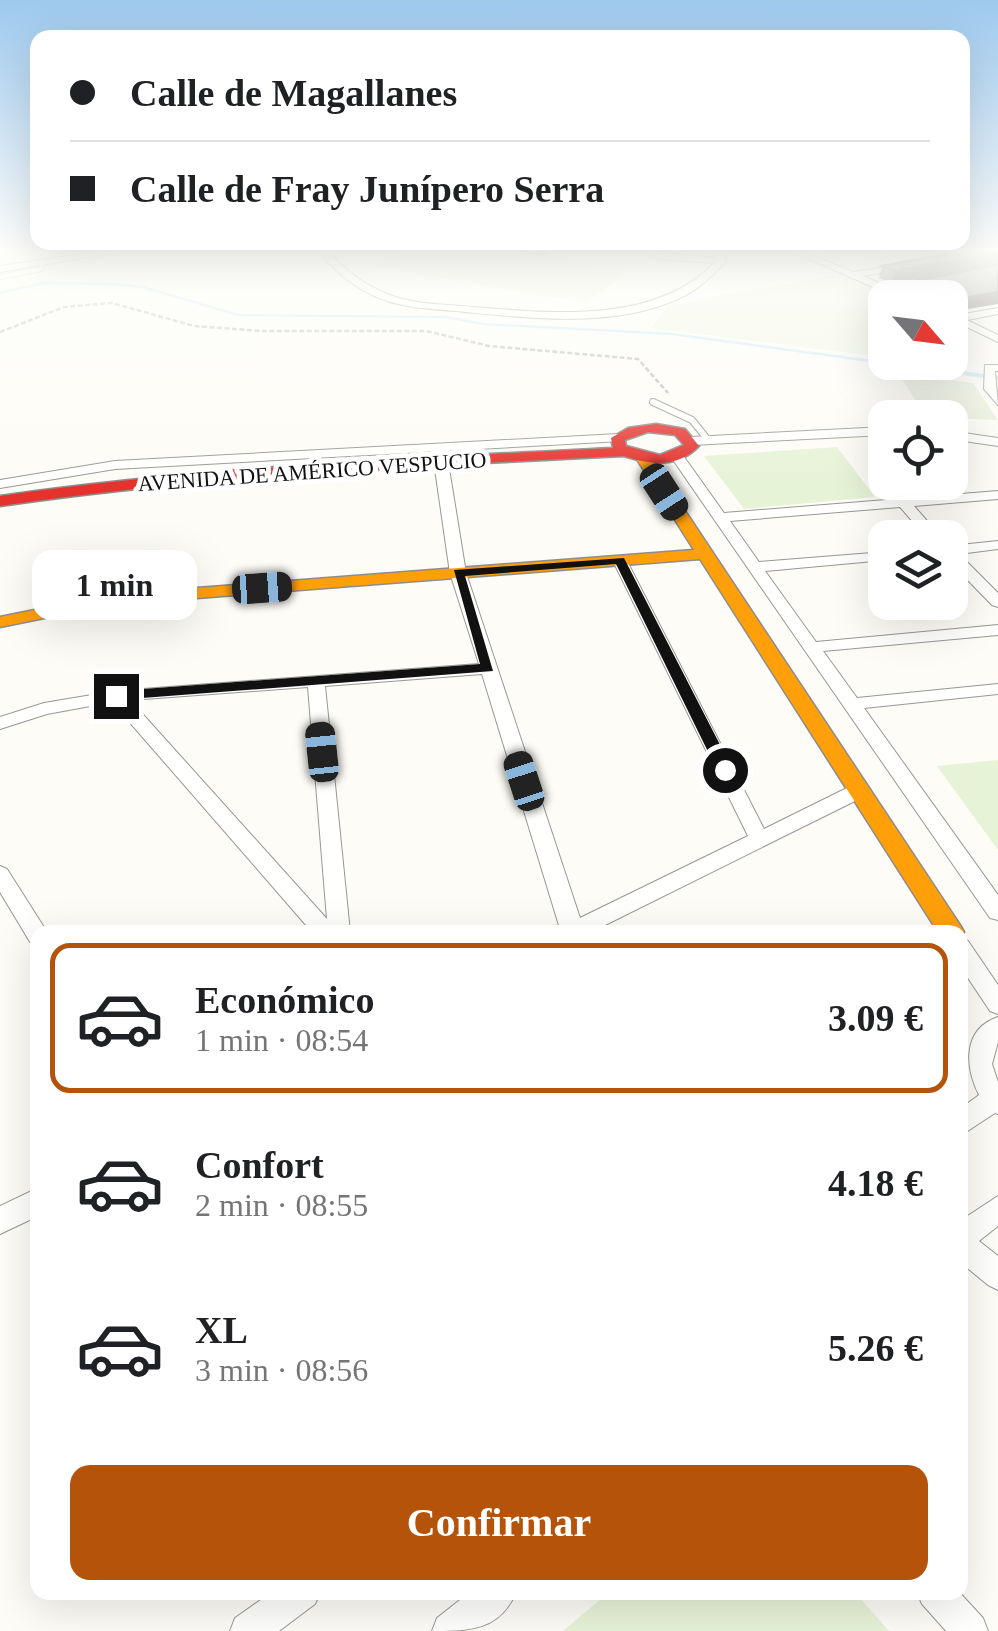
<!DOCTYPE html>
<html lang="es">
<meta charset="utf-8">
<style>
:root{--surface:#fff;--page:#f2f2f2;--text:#202124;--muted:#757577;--line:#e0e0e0;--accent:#b45309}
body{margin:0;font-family:Georgia,serif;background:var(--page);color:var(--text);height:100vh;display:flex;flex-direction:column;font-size:38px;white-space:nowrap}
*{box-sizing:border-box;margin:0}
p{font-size:32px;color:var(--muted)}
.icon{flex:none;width:55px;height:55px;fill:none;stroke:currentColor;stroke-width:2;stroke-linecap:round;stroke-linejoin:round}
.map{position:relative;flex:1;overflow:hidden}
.drawer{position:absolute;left:30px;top:925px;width:938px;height:675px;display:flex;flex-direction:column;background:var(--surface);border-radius:20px;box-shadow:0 10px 40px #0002}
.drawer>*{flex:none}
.guide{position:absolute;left:30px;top:30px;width:940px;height:220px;border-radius:20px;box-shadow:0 10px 40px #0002;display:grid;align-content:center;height:220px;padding:0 40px;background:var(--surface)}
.needle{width:65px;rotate:118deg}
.fabs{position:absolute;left:868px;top:280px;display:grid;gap:20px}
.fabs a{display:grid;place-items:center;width:100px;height:100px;border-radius:20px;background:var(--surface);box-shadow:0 10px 40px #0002;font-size:50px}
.end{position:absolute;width:45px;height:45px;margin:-22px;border:12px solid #111;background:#fff;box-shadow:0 0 0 5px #fff}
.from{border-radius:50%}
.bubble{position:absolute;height:70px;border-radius:20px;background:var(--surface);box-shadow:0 10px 40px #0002;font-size:32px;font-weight:700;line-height:70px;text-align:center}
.car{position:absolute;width:30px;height:60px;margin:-30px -15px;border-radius:12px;box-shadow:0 0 8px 2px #0007;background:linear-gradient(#222 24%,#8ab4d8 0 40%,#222 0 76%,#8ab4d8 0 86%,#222 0)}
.guide b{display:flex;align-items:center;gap:35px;height:95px;font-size:38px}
.guide b+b{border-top:2px solid var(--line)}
.guide i{width:25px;height:25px;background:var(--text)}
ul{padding:18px 0 0;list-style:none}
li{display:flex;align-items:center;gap:30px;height:150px;margin:0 20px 15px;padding:0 20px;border:5px solid transparent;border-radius:20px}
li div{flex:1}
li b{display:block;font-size:38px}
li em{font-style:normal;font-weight:700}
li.on{border-color:var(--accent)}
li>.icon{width:90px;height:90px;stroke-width:1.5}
.button{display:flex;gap:20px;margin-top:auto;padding:20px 40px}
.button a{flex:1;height:115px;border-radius:20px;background:var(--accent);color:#fff;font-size:40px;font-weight:700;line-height:115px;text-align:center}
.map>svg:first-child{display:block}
.green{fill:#e7f3d7}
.cemetery{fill:#e9eedb}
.pitch{fill:#f0f6e1}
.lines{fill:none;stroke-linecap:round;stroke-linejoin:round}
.stream-far1{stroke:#cde8f7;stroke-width:2.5}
.stream{stroke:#cde8f7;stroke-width:4}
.lane-far1-casing{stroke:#979795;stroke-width:6}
.lane-casing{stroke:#979795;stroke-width:8}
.street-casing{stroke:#979795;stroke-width:2}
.slow-casing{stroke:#8e8d8b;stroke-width:3}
.jam-casing{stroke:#8e8d8b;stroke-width:3}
.path{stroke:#b9b9b8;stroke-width:2.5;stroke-dasharray:5 2.5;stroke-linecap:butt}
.lane-far1{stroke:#fffffe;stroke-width:5}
.lane{stroke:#fffffe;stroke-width:6}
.street{fill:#fffffe;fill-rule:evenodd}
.slow{fill:#ff9f0a;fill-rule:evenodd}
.jam{fill:#e5322d;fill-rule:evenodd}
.wall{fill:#8a8986}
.shaded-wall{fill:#716f6d}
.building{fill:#a19f9c;stroke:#716f6d;stroke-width:2.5}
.route{fill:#111}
.labels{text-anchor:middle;stroke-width:10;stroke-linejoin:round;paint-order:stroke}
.far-street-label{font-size:22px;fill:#111;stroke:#fff}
</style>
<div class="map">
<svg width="998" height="1631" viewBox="0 0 998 1631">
<rect width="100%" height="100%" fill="#fdfcf7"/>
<g class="green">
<polygon points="837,447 875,497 744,509 704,456"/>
<polygon points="998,760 998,850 937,766"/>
<polygon points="609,1592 859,1593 858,1596 889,1631 563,1631"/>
</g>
<polygon class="cemetery" points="898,373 973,383 998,420 926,417"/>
<g class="pitch">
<polygon points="408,251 505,251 629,272 586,303 377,267"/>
<polygon points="843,274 896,297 885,298 885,357 651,328 669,305"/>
</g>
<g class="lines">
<polyline class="stream-far1" points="0,293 44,283 115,284 143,287 238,315 445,317 484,324 672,334 945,371"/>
<polyline class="stream" points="926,368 998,378"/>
<g class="lane-far1-casing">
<polyline id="lane-far1" points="0,277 41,269 43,263"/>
</g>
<g class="lane-casing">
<polyline id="lane" points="653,402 692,420 708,440"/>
</g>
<g class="street-casing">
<g id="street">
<polygon points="102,251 125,251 0,272 0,266"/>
<path d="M 319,251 L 328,251 C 344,270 366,286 390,295 C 416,305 446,304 473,307 C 552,313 654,325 714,263 L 658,259 L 649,251 L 716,258 L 716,251 L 724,251 L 726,261 C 711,277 698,290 678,299 C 611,329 526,318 455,311 C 432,309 409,308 387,301 C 360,292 335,273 319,251 Z"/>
<polygon points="791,251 803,251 853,272 908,264 908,268 863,276 913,298 898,298"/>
<polygon points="998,308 998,314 967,320 998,335 998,342 950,319 950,312 958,315"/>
<polygon points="985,365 998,365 998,371 995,371 998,405 984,389"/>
<polygon points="885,427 885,435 691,445 685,441 691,437"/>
<polygon points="950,431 998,438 998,446 950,439"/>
<polygon points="618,434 624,438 622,441 115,469 0,488 0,480 115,461"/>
<polygon points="672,454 682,454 724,513 998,491 998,499 914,506 942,538 927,538 900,507 730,521 759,562 885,552 885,560 765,571 816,642 998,625 998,635 823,651 857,698 998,684 998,694 864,708 998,895 998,920 990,918 671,457"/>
<path d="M 441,458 L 448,462 L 466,573 L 580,918 L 748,836 L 613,561 L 615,558 L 625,558 L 627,561 L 764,829 L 851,786 L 865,786 L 868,791 L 865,796 L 591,932 L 561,932 L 482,674 L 325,686 L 350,932 L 312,932 L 112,702 L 47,714 L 0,729 L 0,717 L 44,703 L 116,691 L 479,664 L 450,573 L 434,462 ZM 308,687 L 327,919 L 130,700 Z"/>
<polygon points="998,541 998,549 959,554 998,593 998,607 992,605 950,562 950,546"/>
<polygon points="0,866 7,869 47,932 38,932 38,945 30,942 0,892"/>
<polygon points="960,938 968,941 998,985 998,1014 990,1011 960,966"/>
<path d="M 998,1017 L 998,1042 L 992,1064 L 998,1082 L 998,1114 L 995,1113 L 960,1136 L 960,1109 L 979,1095 C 965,1067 962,1029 998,1017 Z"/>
<polygon points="38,1188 38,1216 0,1234 0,1206"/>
<polygon points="998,1196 998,1226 979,1241 998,1256 998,1290 988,1285 960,1262 960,1221"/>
<polygon points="272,1592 320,1592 315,1604 279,1631 230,1631 235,1618"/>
<path d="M 470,1592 L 516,1592 C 500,1631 468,1631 432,1631 L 437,1618 Z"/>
<polygon points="917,1592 959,1592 983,1618 988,1631 946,1631 922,1604"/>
</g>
</g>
<g class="slow-casing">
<polygon id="slow" points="638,455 650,458 960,925 964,932 960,939 960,932 938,932 700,559 184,599 64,614 0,627 0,617 64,604 184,589 694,550 636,458"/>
</g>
<g class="jam-casing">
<path id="jam" d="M 656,424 L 685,429 L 699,446 C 678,468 651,465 624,456 C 415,466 207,476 0,506 L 0,496 C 203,467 408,458 613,448 L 611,438 L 628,428 ZM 648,432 L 675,435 L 684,445 L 660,455 L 626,446 L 625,440 Z"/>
</g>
<polyline class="path" points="0,332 64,307 112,303 194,326 262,331 426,331 489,346 638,359 668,393"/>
<use href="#lane-far1" class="lane-far1"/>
<use href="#lane" class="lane"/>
<use href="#street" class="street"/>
<use href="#slow" class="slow"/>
<use href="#jam" class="jam"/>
</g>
<g class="wall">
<polygon points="517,251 551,251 544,256"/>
<polygon points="998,265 892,283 879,278 882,266"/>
<polygon points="998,265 962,310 950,306 950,298 929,298 915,292 918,280"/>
<polygon points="950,310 963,343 959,356 950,355"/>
</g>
<g class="shaded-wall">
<polygon points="998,253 998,265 892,283 895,271"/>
<polygon points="998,292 998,304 962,310 966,298"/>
</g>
<g class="building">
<polygon points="962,251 998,251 998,253 895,271 882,266"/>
<polygon points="998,265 998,292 966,298 918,280"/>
<polygon points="950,310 967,318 963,343 950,341"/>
</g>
<linearGradient id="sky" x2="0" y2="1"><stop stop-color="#9dc9ee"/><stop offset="0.52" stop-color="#fefefb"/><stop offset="1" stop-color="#fefefb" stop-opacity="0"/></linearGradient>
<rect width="998" height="480" fill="url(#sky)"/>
<polygon class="route" points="624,558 733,770 731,773 717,770 616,564 465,576 493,671 116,700 109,696 116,691 480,664 454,570"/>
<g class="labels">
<g class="far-street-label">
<text transform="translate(312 471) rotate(-4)" y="8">AVENIDA DE AMÉRICO VESPUCIO</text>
</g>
</g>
</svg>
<div class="fabs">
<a><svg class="needle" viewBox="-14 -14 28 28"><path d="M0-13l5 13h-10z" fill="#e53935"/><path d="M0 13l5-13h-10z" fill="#757577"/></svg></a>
<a><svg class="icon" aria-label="locate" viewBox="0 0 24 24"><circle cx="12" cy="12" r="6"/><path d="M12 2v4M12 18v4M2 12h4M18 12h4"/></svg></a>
<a><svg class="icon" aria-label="layers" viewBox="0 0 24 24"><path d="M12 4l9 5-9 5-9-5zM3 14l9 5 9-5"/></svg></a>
</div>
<i class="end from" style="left:725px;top:770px"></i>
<i class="end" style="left:116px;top:696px"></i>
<div class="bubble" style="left:32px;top:550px;width:165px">1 min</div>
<i class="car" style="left:664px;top:492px;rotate:147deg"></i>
<i class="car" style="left:262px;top:588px;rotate:86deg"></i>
<i class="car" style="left:322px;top:752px;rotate:354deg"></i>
<i class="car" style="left:524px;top:781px;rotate:342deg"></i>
<div class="guide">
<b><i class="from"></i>Calle de Magallanes</b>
<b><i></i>Calle de Fray Junípero Serra</b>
</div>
<section class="drawer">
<ul>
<li class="on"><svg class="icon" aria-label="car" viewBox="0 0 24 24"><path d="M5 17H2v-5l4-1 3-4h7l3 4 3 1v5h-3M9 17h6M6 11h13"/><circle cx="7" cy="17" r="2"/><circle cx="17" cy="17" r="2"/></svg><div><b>Económico</b><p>1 min · 08:54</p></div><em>3.09 €</em></li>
<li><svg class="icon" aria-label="car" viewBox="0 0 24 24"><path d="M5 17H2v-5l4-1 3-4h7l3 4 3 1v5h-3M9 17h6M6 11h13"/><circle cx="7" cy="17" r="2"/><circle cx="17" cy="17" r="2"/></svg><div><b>Confort</b><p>2 min · 08:55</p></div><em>4.18 €</em></li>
<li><svg class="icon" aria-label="car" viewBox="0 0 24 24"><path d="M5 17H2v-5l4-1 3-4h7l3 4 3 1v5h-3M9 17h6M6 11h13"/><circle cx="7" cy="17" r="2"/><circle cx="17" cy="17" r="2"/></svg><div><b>XL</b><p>3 min · 08:56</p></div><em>5.26 €</em></li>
</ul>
<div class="button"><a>Confirmar</a></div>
</section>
</div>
